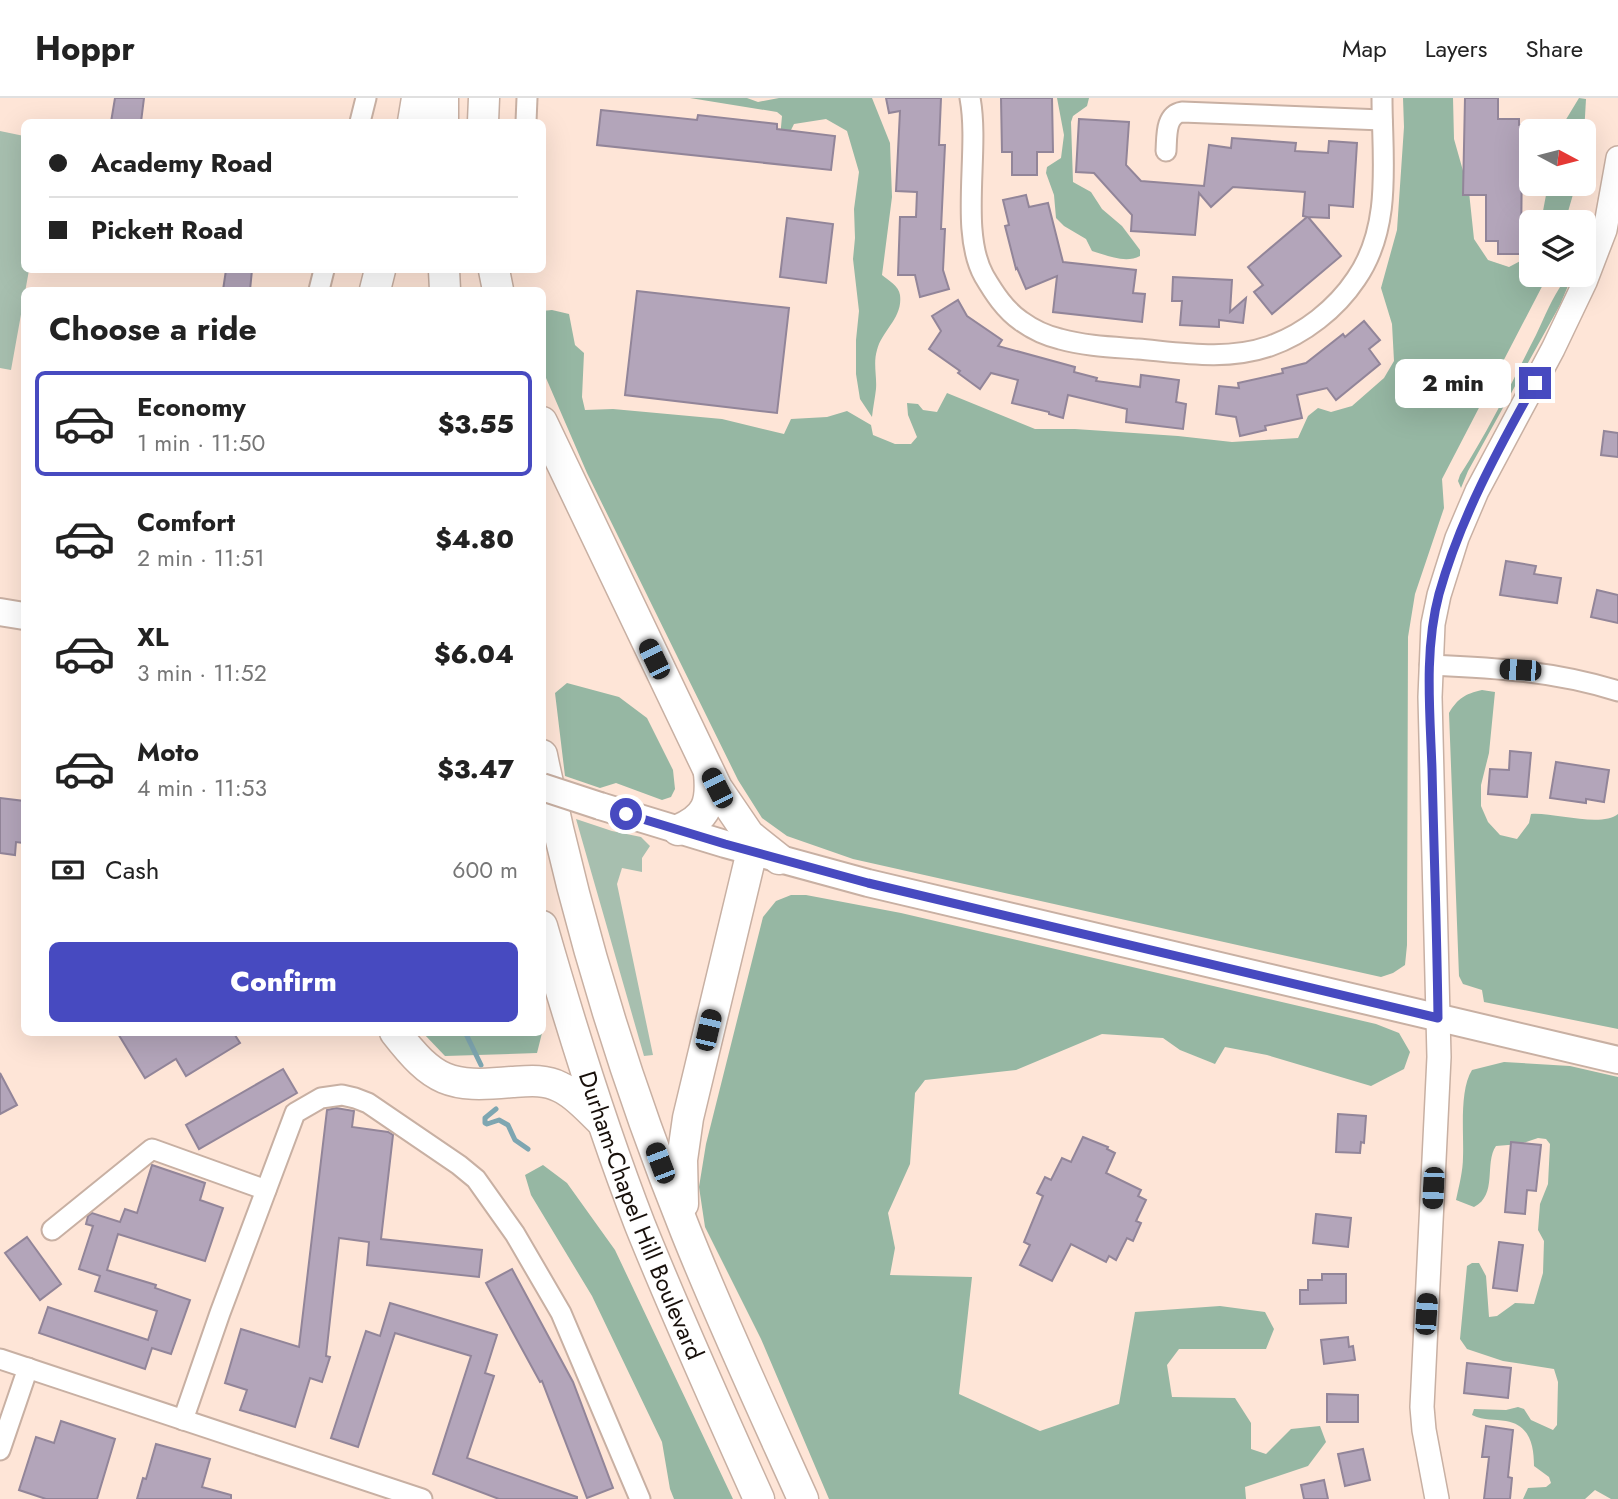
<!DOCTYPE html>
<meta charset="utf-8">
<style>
:root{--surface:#fff;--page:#f2f2f2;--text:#222;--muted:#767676;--line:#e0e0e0;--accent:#474ac0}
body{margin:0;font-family:Jost,sans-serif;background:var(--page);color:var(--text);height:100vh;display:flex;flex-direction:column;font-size:26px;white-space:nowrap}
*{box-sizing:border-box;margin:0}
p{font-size:23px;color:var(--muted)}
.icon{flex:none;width:38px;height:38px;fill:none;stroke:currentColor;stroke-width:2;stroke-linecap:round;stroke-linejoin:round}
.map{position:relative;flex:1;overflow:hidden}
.details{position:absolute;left:21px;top:189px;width:525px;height:749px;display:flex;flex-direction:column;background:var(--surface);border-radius:10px;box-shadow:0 7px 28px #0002}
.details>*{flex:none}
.banner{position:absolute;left:21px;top:21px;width:525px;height:154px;border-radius:10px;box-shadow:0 7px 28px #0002;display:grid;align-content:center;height:154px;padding:0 28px;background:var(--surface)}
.needle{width:46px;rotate:97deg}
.buttons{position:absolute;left:1519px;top:21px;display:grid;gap:14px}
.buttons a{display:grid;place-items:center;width:77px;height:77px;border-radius:10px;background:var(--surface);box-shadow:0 7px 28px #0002;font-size:35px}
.end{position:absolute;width:32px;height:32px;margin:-16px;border:9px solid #474ac0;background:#fff;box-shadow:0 0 0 4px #fff}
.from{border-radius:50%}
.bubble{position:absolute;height:49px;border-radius:10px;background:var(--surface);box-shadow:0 7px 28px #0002;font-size:23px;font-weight:800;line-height:49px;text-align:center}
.car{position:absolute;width:21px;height:42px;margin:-21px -10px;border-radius:9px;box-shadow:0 0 5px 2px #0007;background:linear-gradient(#222 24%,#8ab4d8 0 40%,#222 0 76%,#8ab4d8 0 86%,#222 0)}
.banner b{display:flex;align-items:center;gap:24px;height:66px;font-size:26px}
.banner b+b{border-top:2px solid var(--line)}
.banner i{width:18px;height:18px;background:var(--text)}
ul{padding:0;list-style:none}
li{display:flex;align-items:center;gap:21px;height:105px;margin:0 14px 10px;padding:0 14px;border:4px solid transparent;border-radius:10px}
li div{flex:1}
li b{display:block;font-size:26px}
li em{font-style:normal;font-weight:800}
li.current{border-color:var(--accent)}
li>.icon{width:63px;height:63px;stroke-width:1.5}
h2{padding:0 28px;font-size:32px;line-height:84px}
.pay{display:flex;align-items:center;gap:18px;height:77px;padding:0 28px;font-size:26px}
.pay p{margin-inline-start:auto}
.button{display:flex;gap:14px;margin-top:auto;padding:14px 28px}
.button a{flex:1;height:80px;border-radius:10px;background:var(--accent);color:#fff;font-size:28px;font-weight:800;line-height:80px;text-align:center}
header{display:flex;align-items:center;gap:42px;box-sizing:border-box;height:98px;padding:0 35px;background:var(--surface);border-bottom:2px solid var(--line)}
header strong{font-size:33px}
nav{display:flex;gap:38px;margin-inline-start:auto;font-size:24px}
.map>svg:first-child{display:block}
.green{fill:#a7bfaf}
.forest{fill:#96b7a3}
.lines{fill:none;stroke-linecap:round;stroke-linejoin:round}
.stream{stroke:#7ea6b1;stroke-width:5}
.building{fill:#b3a5ba;stroke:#928599;stroke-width:2}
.minor-casing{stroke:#c8b0a3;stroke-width:23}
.tertiary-casing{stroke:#c8b0a3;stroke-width:26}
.secondary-casing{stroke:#c8b0a3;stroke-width:30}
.primary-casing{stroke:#c8b0a3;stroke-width:33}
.minor{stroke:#fff;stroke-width:19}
.tertiary{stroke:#fff;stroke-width:23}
.secondary{stroke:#fff;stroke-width:26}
.primary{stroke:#fff;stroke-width:30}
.secondary-bridge-casing{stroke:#c8b0a3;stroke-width:30;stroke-linecap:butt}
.secondary-bridge{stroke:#fff;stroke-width:26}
.route{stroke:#474ac0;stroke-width:9}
.labels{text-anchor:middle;stroke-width:5;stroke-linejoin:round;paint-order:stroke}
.street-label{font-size:24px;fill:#18100b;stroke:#fcf7f4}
</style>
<header>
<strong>Hoppr</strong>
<nav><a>Map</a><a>Layers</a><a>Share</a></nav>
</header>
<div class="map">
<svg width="1618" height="1401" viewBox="0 0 1618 1401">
<rect width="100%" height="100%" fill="#fee5d7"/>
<g class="green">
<polygon points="0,33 24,38 24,172 29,172 11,272 0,270"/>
<polygon points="576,721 612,733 641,739 650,748 642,760 642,774 622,770 617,786 653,957 644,958"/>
</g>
<g class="forest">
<path d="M 690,0 L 747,0 L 758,4 L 779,0 L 872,0 L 890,45 L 892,99 L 882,177 C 888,182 899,188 900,197 C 903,220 882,232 877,252 C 873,265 877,278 876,291 C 875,300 873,309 872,319 L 860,301 L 856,276 L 856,242 L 859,213 L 853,161 L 855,140 L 854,111 L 859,74 L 847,33 L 826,21 L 794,26 L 791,32 L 789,50 L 780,40 L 782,18 L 777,14 Z"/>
<path d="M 1057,0 L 1089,0 L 1087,8 L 1073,18 L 1071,24 L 1073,84 L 1091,94 L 1102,111 L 1122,128 L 1140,152 L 1140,158 C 1125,166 1107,157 1092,153 L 1086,141 L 1064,128 L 1056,120 L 1054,97 L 1046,75 L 1047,69 L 1061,60 L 1064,37 Z"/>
<polygon points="1403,0 1453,0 1454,41 1469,94 1474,141 1488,162 1509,169 1526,160 1531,149 1531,177 1548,177 1442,381 1444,410 1415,496 1408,539 1407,847 1405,867 1393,875 1381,879 853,761 787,738 762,720 738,682 587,375 543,273 542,213 552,212 569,216 575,247 584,255 582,299 585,312 613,311 722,321 784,336 791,321 827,319 847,313 871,327 873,337 895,346 911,346 917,339 908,317 907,305 918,306 923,312 937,314 947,295 1035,331 1075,331 1178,338 1232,344 1298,340 1308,318 1318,310 1331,314 1352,308 1384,280 1394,263 1392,226 1381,190 1397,132 1404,29"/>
<polygon points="1579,0 1586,1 1584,36 1584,33 1559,33"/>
<polygon points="1548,86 1576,86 1565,124 1541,124"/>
<path d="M 1564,183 L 1570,183 L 1560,207 L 1468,373 L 1461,390 L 1458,383 L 1460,377 C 1489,332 1512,284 1536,237 C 1545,218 1552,200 1564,183 Z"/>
<polygon points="567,585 619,599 647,620 673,672 675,691 671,699 662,702 616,685 600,690 565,678 555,595"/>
<path d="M 1482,592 L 1495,594 L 1489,655 L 1481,687 L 1481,708 L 1488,724 L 1500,737 L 1517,741 L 1529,725 L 1531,716 C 1553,714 1601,730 1618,716 L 1618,931 L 1484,904 L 1482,892 L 1463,886 L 1459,878 L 1449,615 C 1458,600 1465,596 1482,592 Z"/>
<polygon points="791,797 806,797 901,815 1376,926 1399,935 1410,954 1404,971 1371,988 1267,957 1225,949 1215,966 1180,952 1163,940 1102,936 1016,972 925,982 915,995 910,1066 888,1115 895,1150 890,1177 972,1179 959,1296 1040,1333 1119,1306 1135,1214 1220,1208 1265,1214 1274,1231 1266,1251 1179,1251 1167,1267 1172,1299 1235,1300 1251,1325 1251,1351 1266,1356 1291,1331 1320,1328 1326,1344 1308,1368 1245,1389 1246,1401 829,1401 761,1241 705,1129 699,1089 706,1046 763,819 776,803"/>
<polygon points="423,935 542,935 537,955 445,958"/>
<path d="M 1504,964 L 1570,968 L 1618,979 L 1618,1401 L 1611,1401 L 1595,1392 L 1585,1401 L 1523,1401 L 1528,1390 L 1546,1389 L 1551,1385 L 1549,1379 L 1534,1368 C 1534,1348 1530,1327 1506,1323 C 1494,1321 1485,1323 1472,1317 L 1474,1311 L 1506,1312 L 1518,1309 L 1524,1311 L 1531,1322 L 1553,1332 L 1557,1327 L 1558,1284 L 1554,1271 L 1503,1263 L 1467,1251 L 1460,1241 L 1467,1168 L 1472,1165 L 1479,1165 L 1486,1178 L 1489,1219 L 1497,1218 L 1515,1205 L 1534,1206 L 1543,1175 L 1544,1143 L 1538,1132 L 1540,1106 L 1548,1086 L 1550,1046 L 1546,1041 L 1538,1040 L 1520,1046 L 1496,1048 C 1484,1065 1498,1097 1474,1109 L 1456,1102 C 1459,1088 1463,1073 1463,1059 C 1464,1035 1459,993 1472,972 Z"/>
<polygon points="543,1067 567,1085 615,1152 733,1401 674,1401 670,1391 662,1344 592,1198 531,1097 525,1077"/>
</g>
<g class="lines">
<g class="stream">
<polyline points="465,934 481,967"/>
<polyline points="496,1011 485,1020 485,1025 487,1026 499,1022 508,1027 515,1042 528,1051"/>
</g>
</g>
<g class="building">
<polygon points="115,0 144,0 141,24 111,24"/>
<polygon points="886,0 941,0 939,47 945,47 941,131 945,131 943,172 949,191 920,199 915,177 898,177 900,119 916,119 917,94 896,93 900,13 889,15"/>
<polygon points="1001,0 1052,0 1053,54 1037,54 1037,77 1012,77 1012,54 1002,54"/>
<polygon points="1465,0 1498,0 1498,21 1519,21 1519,27 1531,27 1531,49 1522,49 1521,156 1498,156 1498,143 1486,143 1486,97 1463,97"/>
<polygon points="601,12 697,22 698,17 777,26 777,31 835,38 831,72 597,47"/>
<polygon points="1079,21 1129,24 1126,67 1141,83 1204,88 1209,47 1231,50 1232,40 1296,45 1295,53 1328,55 1329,43 1357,45 1353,109 1329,107 1329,120 1308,119 1341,158 1272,216 1254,194 1263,187 1248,169 1307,119 1303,118 1305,94 1233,89 1211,109 1199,95 1195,137 1131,133 1132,117 1094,75 1076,74"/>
<polygon points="1026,97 1029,109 1048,105 1063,164 1136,172 1133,195 1145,196 1142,224 1053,214 1057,178 1026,191 1017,170 1016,171 1005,128 1009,127 1003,102"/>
<polygon points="787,120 833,126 826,185 780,179"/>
<polygon points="226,172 252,172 250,192 223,192"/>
<polygon points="1173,179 1232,182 1230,214 1246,200 1243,225 1219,222 1219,229 1180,227 1182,203 1172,203"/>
<polygon points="637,193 789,210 777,315 625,297"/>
<polygon points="958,202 967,218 1002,242 998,248 1075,269 1074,274 1097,280 1096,283 1140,289 1141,277 1179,282 1176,304 1186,306 1183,331 1126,324 1127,311 1068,297 1063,320 1049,316 1049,314 1012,305 1018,282 991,275 980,291 958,275 960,273 929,251 941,233 932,218"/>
<polygon points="1364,223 1380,242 1369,251 1380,266 1336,302 1327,290 1297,297 1302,320 1265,328 1266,332 1240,338 1236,319 1216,316 1219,288 1239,290 1238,285 1283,275 1282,271 1306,265 1343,236 1345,239"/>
<polygon points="1604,333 1618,335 1618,359 1601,357"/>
<polygon points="1506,463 1536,468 1534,476 1561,480 1557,505 1500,497"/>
<polygon points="1597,492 1618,497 1618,525 1591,519"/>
<polygon points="1510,653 1531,655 1527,699 1488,696 1490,671 1509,672"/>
<polygon points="1556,664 1609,672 1604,704 1586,701 1586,705 1550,700"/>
<polygon points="0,700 24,703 24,745 16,744 15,757 0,755"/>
<polygon points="117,934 233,934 240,945 186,978 176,961 145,980"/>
<polygon points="283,971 297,995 199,1051 186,1027"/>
<polygon points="0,975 17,1007 0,1016"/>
<polygon points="336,1010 354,1013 352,1029 388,1034 393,1037 381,1141 482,1152 479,1179 367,1167 369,1144 339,1140 326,1258 330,1259 322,1284 310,1280 295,1329 240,1312 247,1292 225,1285 241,1231 299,1249 327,1012"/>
<polygon points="1338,1016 1366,1018 1364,1045 1361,1044 1360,1055 1336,1054"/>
<polygon points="1083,1039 1108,1049 1107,1051 1115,1055 1106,1075 1141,1092 1138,1098 1146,1102 1136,1123 1141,1125 1133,1143 1127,1140 1116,1162 1109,1158 1106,1164 1071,1146 1052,1183 1020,1167 1030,1147 1024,1144 1043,1098 1037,1095 1045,1079 1051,1082 1062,1060 1071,1064"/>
<polygon points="1511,1044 1541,1047 1536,1093 1527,1092 1525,1116 1505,1114"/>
<polygon points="152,1067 205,1085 200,1102 223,1110 205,1163 118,1136 107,1172 156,1187 155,1190 190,1202 171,1256 152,1250 145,1271 39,1235 48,1209 148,1242 157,1213 95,1193 100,1178 79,1171 93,1128 86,1126 88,1118 92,1115 120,1124 125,1111 137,1115"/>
<polygon points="1316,1116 1351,1120 1348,1149 1313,1145"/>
<polygon points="27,1139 61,1186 40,1202 5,1155"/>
<polygon points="1499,1144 1523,1147 1517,1193 1493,1190"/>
<polygon points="512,1171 573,1284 613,1390 587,1400 542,1283 540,1284 486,1185"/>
<polygon points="1322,1176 1346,1176 1346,1205 1300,1206 1300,1192 1308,1192 1308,1182 1322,1182"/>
<polygon points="390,1205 497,1237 485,1275 494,1278 467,1360 577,1399 577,1401 499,1401 433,1376 471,1258 395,1235 358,1349 331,1340 366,1233 380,1238"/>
<polygon points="1348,1239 1349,1249 1353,1248 1355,1262 1324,1266 1321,1242"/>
<polygon points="1467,1265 1511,1270 1508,1300 1464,1295"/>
<polygon points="1327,1296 1358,1297 1358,1324 1327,1324"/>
<polygon points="61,1323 115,1341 97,1401 46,1401 19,1392 36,1339 54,1345"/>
<polygon points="1486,1328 1513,1332 1508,1379 1512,1380 1510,1401 1484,1401 1489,1359 1482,1359"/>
<polygon points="156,1346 210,1361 202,1389 231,1397 231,1401 137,1401 143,1380 146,1381"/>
<polygon points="1363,1351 1370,1382 1345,1388 1338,1356"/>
<polygon points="1324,1382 1328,1401 1304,1401 1301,1387"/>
</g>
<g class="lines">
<g class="minor-casing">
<g id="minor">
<path d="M 970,0 C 980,53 959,133 984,178 C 994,195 1005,212 1021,223 C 1032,231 1047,238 1060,241 C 1085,248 1112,249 1138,251 C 1182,255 1227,263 1270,248 C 1304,236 1336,211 1356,181 C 1393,128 1382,60 1382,0"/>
<polyline points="360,24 366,0"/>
<polyline points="526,24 527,0"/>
<path d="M 1166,53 C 1167,38 1165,17 1182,14 L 1382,22"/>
<polyline points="319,192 324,172"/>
<path d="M 1430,567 C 1497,570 1554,573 1618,593"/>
<polyline points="52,1132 152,1051 266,1092"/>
<polyline points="0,1261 422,1401"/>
<polyline points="183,1322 220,1215 295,1015 321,1000 342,997 355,1000 368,1005 459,1067 476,1081 515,1136 561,1215 640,1401"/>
<polyline points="0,1352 28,1270"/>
</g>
</g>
<g class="tertiary-casing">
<polyline id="tertiary" points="1437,1401 1424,1332 1422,1309 1439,959 1430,599 1433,526 1439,497 1457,440 1477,393 1553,251 1585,184 1605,132 1618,60"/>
</g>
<g class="secondary-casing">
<g id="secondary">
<polyline points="0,514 24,518"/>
<polyline points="600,708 725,746 868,785 1618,962"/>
</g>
</g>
<g class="primary-casing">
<g id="primary">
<polyline points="413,24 417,0"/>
<polyline points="443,24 443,0"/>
<polyline points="483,24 484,0"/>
<polyline points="444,172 445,192"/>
<polyline points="494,172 498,192"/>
<polyline points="375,192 380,172"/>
<polyline points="542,324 717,690 749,737 779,761"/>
<path d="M 542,657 C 575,819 624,980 686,1134 C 722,1224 763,1312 803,1401"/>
<path d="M 678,732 C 707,720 712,705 709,675"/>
<path id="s1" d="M 542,828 C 571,929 602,1029 640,1127 C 677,1219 718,1310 759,1401"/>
<path d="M 395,934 C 434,984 449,990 512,984 C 528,983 545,981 560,989 C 576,996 589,1012 602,1024"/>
<polyline points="683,1106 682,1062 688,1020 752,753"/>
</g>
</g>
<use href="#minor" class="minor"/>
<use href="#tertiary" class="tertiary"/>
<use href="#secondary" class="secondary"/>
<use href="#primary" class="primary"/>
<g class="secondary-bridge-casing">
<polyline id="secondary-bridge" points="542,689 600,708"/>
</g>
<use href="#secondary-bridge" class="secondary-bridge"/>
</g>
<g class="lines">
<path class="route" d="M 626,716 L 725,746 L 868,785 L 1438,920 C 1437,837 1434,754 1432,671 C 1430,614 1424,552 1439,496 C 1460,421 1497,353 1535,285"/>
</g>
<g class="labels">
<g class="street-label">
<text dy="8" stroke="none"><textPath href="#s1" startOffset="306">Durham-Chapel Hill Boulevard</textPath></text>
</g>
</g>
</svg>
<div class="buttons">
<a><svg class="needle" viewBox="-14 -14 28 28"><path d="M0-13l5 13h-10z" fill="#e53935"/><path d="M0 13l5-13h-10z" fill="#767676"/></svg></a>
<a><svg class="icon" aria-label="layers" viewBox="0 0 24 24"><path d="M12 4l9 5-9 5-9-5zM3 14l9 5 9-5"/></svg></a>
</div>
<i class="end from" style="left:626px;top:716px"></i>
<i class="end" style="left:1535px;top:285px"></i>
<div class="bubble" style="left:1395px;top:261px;width:116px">2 min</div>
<i class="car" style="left:654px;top:561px;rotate:334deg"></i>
<i class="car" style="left:1520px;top:572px;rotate:273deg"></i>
<i class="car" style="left:717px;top:690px;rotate:333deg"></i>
<i class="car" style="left:708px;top:932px;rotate:13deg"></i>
<i class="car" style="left:660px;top:1065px;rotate:339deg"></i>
<i class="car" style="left:1433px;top:1090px;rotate:183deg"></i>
<i class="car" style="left:1426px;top:1216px;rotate:4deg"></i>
<div class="banner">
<b><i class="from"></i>Academy Road</b>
<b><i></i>Pickett Road</b>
</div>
<section class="details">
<h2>Choose a ride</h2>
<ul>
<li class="current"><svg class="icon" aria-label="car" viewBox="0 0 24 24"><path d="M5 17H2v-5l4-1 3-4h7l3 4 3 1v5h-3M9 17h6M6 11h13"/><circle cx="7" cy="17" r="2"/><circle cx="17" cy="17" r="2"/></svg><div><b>Economy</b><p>1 min · 11:50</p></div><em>$3.55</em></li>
<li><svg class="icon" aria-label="car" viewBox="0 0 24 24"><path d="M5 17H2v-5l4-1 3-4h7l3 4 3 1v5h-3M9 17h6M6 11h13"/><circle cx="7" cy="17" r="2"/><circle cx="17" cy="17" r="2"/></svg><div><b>Comfort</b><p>2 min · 11:51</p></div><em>$4.80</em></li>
<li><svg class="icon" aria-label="car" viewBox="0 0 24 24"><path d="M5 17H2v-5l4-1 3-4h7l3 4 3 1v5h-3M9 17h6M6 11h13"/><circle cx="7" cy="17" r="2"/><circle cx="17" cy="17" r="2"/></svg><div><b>XL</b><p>3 min · 11:52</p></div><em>$6.04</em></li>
<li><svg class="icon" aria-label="car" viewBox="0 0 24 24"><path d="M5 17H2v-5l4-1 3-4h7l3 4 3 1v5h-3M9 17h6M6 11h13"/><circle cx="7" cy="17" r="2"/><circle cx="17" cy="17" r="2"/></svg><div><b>Moto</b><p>4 min · 11:53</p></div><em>$3.47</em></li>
</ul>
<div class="pay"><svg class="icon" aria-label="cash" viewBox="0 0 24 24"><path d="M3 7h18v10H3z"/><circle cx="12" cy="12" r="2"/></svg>Cash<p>600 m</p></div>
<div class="button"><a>Confirm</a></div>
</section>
</div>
